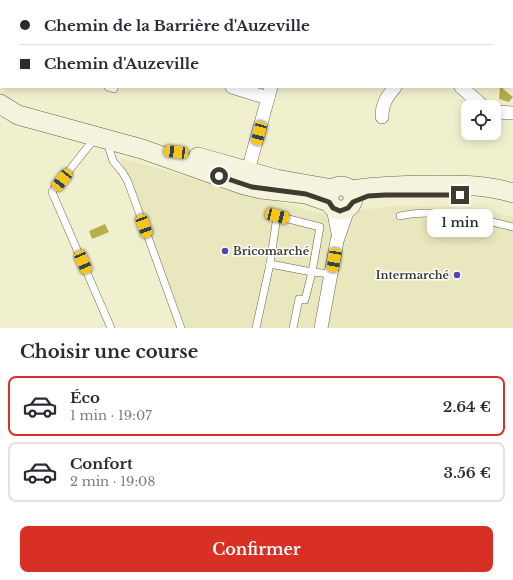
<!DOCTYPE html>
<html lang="fr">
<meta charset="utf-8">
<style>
:root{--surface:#fff;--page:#f7f7f7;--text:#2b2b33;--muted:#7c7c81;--line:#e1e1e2;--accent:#d93025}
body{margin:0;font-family:"Libre Baskerville",serif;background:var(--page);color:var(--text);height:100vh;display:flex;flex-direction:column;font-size:15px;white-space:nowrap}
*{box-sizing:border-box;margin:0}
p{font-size:13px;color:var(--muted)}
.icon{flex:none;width:22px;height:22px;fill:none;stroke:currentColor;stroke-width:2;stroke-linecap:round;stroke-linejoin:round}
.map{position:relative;height:328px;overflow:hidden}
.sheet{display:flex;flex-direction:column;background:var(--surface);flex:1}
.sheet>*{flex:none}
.banner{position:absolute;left:0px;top:0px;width:513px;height:88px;box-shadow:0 2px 10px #0003;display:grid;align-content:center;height:88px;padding:0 20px;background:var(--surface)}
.tools{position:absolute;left:461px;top:100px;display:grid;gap:8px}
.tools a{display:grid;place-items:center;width:40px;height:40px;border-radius:8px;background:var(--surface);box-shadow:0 2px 10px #0003;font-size:20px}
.end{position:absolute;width:18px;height:18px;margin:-9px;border:5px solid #3d3c2f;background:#fff;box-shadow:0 0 0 2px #fff}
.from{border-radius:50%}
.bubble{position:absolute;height:28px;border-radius:8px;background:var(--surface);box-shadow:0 2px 10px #0003;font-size:13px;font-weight:600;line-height:28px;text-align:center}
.car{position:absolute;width:12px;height:24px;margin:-12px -6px;border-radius:5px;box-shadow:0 0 3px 1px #0007;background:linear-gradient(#f5c518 24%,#345 0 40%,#f5c518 0 76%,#345 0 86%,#f5c518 0)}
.banner b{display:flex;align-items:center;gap:14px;height:38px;font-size:15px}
.banner b+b{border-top:1px solid var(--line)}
.banner i{width:10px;height:10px;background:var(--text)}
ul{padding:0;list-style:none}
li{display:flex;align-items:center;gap:12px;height:60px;margin:0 8px 6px;padding:0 12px;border:2px solid var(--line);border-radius:8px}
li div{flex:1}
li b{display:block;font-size:15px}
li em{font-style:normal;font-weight:600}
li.active{border-color:var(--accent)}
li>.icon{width:36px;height:36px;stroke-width:1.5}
h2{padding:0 20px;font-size:18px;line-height:48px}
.primary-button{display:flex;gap:8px;margin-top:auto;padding:8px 20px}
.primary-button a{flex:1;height:46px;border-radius:8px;background:var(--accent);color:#fff;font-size:16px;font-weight:600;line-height:46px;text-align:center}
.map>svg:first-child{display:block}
.built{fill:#e8e7bd}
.water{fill:#b7b049}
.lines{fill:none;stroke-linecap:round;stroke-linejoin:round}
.lane-casing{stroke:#666547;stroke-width:8}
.street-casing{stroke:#666547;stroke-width:14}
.secondary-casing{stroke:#666547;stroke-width:20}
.lane{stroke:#fff;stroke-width:7}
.street{stroke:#fff;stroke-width:13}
.secondary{stroke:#f4f3dd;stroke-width:19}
.route{stroke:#3d3c2f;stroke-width:5}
.poi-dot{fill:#5641b9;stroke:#fff;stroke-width:1.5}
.labels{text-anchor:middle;stroke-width:3;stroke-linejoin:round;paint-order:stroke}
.poi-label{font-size:11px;font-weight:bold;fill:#3d3c2f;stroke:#fff;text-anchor:start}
</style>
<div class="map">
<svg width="513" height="328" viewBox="0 0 513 328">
<rect width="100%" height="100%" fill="#f1f0ce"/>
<polygon class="built" points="120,158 321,214 397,206 482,208 513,217 513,328 181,328"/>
<g class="water">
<polygon points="500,87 503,87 503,89 513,97 509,102 499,99"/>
<polygon points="105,224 109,232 92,239 89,231"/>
</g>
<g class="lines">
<g class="lane-casing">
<g id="lane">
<polyline points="108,87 114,89"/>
<polyline points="94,136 91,143 52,192 111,328"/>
<polyline points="107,142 113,161 123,173 128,182 181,328"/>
<path d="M 400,216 C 438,208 476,218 513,227"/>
<polyline points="270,264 312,272 331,274"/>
<polyline points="256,328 270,264 277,216 320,227 312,272 305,300 299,299 293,328"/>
</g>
</g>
<g class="street-casing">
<g id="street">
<polyline points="72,0 73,1"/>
<polyline points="14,1 14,0"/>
<polyline points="187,1 188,0"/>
<polyline points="309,1 310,0"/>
<polyline points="472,1 473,0"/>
<polyline points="0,43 1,40"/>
<polyline points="232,87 268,98"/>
<polyline points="461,87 484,107"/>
<polyline points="494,112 513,113"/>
<path d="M 382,117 C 382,103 387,97 395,87"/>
<polyline points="246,178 271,87"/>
<polyline points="333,208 338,233"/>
<polyline points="321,328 337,241 348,209"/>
</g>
</g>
<g class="secondary-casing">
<g id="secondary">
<polyline points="0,104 18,115 142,149 244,185 261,189 306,194 329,202"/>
<polyline points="198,157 276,179 333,189"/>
<circle cx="341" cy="198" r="12"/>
<path d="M 350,190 C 379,186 408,185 437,185 C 463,185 488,185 513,193"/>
</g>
</g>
<use href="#lane" class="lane"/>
<use href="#street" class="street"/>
<use href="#secondary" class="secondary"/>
</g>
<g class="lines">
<polyline class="route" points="219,176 252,187 306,194 329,202 333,208 340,211 348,208 353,202 368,196 385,195 460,195"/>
</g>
<g class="poi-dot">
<circle cx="225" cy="251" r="4"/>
<circle cx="457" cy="275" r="4"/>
</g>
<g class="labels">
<g class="poi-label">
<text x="233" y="255">Bricomarché</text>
<text x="449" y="279" text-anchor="end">Intermarché</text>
</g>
</g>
</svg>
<div class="tools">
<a><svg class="icon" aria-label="locate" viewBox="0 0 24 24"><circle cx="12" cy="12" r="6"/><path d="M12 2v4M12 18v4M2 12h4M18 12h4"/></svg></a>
</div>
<i class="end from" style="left:219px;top:176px"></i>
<i class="end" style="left:460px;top:195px"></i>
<div class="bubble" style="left:427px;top:209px;width:66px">1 min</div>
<i class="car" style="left:259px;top:133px;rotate:195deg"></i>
<i class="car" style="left:176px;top:152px;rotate:277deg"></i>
<i class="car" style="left:62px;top:180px;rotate:218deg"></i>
<i class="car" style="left:277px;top:216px;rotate:104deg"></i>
<i class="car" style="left:144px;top:226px;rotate:160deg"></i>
<i class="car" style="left:334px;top:260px;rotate:190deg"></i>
<i class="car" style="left:83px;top:262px;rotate:157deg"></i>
<div class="banner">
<b><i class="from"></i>Chemin de la Barrière d'Auzeville</b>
<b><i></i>Chemin d'Auzeville</b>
</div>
</div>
<section class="sheet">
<h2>Choisir une course</h2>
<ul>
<li class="active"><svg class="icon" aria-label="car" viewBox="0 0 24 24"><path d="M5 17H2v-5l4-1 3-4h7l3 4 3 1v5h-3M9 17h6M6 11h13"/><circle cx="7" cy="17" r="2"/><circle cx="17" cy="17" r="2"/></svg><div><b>Éco</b><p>1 min · 19:07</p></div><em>2.64 €</em></li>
<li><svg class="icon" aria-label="car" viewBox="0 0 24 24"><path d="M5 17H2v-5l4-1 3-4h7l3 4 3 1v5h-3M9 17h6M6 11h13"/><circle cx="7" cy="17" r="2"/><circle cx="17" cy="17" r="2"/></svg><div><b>Confort</b><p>2 min · 19:08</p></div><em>3.56 €</em></li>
</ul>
<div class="primary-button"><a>Confirmer</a></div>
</section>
